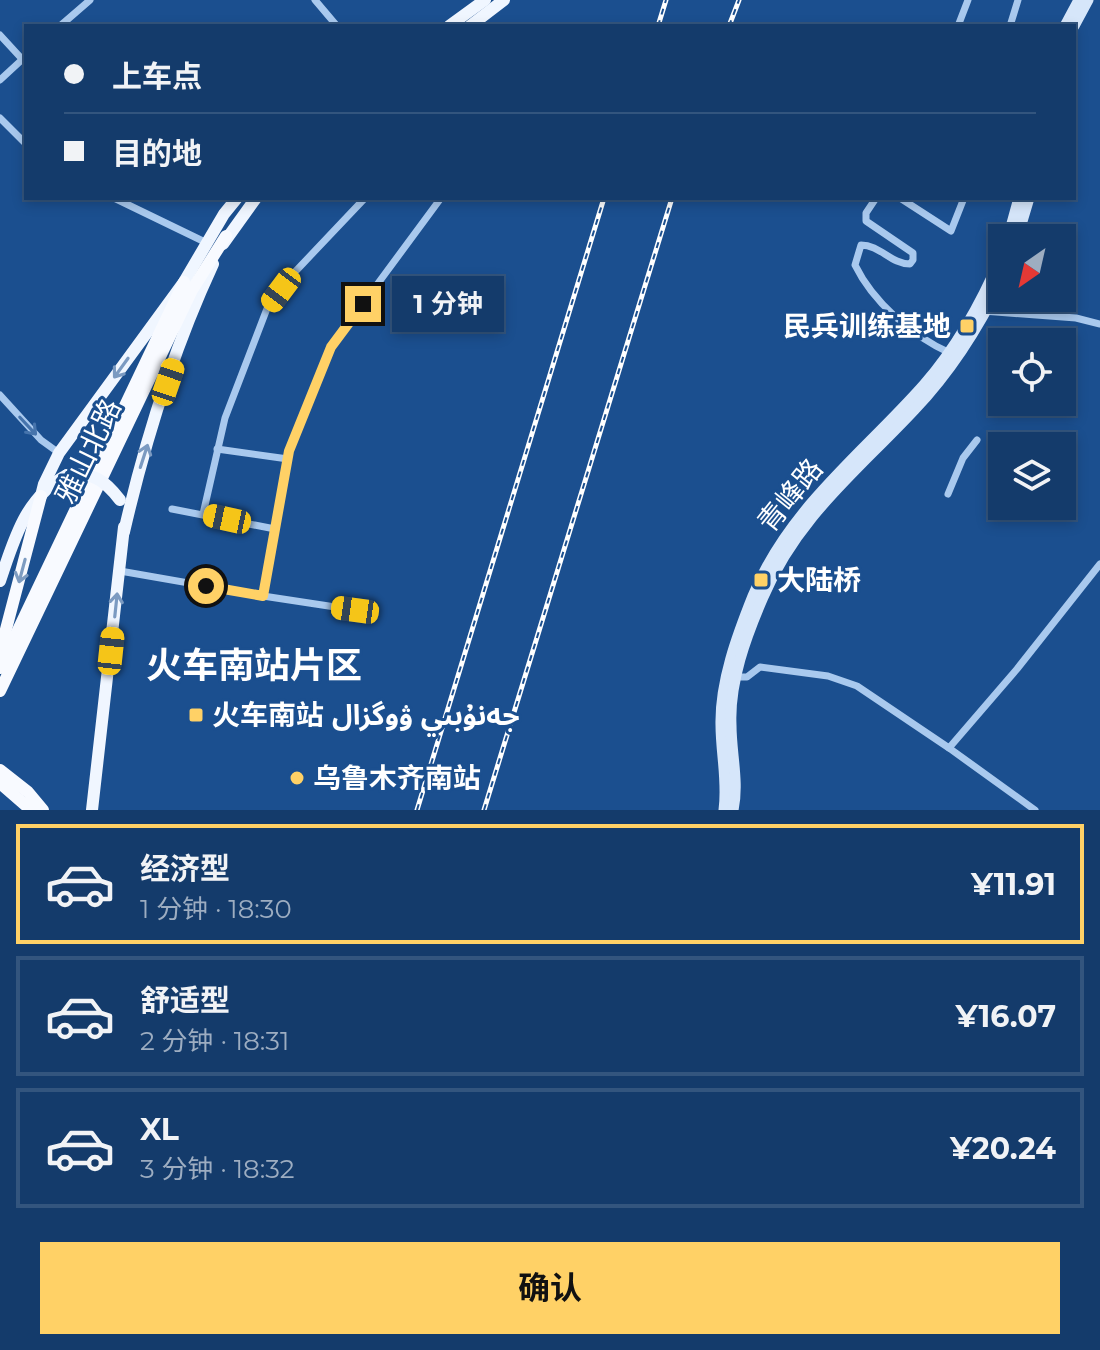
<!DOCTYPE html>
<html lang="zh">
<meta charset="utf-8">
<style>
:root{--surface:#143b6b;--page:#214673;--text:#f1f3f6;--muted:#9dadc1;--line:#33557e;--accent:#ffd166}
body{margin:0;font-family:Montserrat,"Noto Sans Arabic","Noto Sans SC",sans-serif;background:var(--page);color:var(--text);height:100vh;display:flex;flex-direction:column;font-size:30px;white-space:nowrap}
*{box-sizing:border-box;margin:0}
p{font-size:26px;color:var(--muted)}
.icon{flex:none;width:44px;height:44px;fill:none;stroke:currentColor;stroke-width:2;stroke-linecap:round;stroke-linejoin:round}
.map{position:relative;height:810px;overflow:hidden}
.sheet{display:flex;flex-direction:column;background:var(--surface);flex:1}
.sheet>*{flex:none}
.guide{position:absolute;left:24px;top:24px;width:1052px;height:176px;border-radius:0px;box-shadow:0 4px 12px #0003,0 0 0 2px var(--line);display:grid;align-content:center;height:176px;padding:0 40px;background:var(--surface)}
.needle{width:52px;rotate:214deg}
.buttons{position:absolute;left:988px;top:224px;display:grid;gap:16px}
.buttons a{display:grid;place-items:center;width:88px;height:88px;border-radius:0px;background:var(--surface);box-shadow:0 4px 12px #0003,0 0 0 2px var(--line);font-size:40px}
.end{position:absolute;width:36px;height:36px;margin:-18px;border:10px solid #ffd166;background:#111;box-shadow:0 0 0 4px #111}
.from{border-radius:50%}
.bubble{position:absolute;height:56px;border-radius:0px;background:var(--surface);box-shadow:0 4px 12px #0003,0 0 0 2px var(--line);font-size:26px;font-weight:700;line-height:56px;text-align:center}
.car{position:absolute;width:24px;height:48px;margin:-24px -12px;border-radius:10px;box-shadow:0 0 6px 2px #0007;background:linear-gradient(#f5c518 24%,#345 0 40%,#f5c518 0 76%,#345 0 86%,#f5c518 0)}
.guide b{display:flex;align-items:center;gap:28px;height:76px;font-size:30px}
.guide b+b{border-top:2px solid var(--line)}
.guide i{width:20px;height:20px;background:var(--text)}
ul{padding:14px 0 0;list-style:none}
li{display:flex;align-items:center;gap:24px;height:120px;margin:0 16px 12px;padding:0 24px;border:4px solid var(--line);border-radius:0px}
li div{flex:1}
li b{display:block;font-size:30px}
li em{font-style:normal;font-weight:700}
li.active{border-color:var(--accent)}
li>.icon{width:72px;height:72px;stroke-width:1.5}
.cta{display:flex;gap:16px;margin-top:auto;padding:16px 40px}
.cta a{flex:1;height:92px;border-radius:0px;background:var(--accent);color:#111;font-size:32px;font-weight:700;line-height:92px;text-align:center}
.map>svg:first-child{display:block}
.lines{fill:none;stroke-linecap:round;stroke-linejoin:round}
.minor{stroke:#a9c9ee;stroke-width:7}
.secondary{stroke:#d6e6fa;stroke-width:11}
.primary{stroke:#f0f6ff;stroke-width:12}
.trunk{stroke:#f8faff;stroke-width:12}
.rail-casing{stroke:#fff;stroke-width:5}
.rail{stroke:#1b4f8f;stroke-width:2;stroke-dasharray:6;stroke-linecap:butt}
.primary-bridge{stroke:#f0f6ff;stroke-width:12}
.oneway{stroke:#7b9ac1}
.oneway2{stroke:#4674ac}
.oneway3{stroke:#7e9cc1}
.route{stroke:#ffd166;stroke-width:10}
.poi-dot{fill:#ffd166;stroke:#1b4f8f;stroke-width:3}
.labels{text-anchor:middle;stroke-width:6;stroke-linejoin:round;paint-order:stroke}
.poi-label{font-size:28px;font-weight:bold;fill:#fff;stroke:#1b4f8f;text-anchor:start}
.street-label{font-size:28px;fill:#fff;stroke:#1b4f8f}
.district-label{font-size:36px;font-weight:bold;fill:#fff;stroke:#1b4f8f}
</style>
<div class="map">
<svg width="1100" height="810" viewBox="0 0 1100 810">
<rect width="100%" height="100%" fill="#1b4f8f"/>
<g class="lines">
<g class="minor">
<polyline points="315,0 337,26"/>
<polyline points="60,26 90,0"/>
<polyline points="958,26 968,0"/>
<polyline points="1010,26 1018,0"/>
<polyline points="0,35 22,59"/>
<polyline points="0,80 26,56"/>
<polyline points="0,118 26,144"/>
<polyline points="114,198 207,243"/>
<path d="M 876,198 L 866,213 L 866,221 L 913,253 L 913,260 L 910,264 C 891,264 880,245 861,245 L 855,265 C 873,302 912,336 950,353"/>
<polyline points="900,198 951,231 964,198"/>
<polyline points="983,311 1076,318 1100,324"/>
<polyline points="0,395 41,440 59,453"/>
<polyline points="217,449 288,459"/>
<polyline points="948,494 963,458 977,440"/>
<polyline points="172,509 275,529"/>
<polyline points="203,514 225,418 268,306 293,274 365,198"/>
<polyline points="120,571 263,596 355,610"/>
<polyline points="263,596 289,451 331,347 441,198"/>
<polyline points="734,677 747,677 760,667 828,676 857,686 949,748 1017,669 1100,564"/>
<polyline points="949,748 1035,810"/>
</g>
<g class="secondary">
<polyline points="1065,26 1079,0"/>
<polyline points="1074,26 1088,0"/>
<polyline points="1008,238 1019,198"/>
<polyline points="1017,238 1029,198"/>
<path d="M 724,810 C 728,782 721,753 721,725 C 720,682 737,636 753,596 C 789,508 863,454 924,385 C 958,346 982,302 1002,255"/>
<path d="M 733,810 C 739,782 731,754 731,725 C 729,682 746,636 763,597 C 797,517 857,471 914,410 C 951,371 979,327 1002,279"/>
</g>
<g class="primary">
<polyline points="449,26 485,0"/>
<polyline points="470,26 504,0"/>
<polyline points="223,244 256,198"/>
<polyline points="41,496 44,484 59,453 184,282 224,214 237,198"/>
<path d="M 124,532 C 145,441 174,348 213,264"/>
<path d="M 0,581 C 14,540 25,497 67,475"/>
<polyline points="92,810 124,527"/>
</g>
<g class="trunk">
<polyline points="0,652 41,496"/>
<polyline points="0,668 184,282"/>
<polyline points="0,691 192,290 226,236"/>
<polyline points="0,770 28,792 43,810"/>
<polyline points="0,783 31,810"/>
</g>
<g class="rail-casing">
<g id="rail">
<polyline points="658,26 666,0"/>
<polyline points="729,26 739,0"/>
<polyline points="417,810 604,198"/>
<polyline points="484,810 672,198"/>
</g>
</g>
<use href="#rail" class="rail"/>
<path class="primary-bridge" d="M 67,475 C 92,472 104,479 120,500"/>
</g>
<defs><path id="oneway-shaft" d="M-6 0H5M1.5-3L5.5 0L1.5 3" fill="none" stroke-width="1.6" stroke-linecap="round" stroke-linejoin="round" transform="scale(2)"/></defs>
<g class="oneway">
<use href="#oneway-shaft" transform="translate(121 368) rotate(126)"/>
<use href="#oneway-shaft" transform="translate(144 456) rotate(-72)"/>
<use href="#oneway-shaft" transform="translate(116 605) rotate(-84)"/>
</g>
<use class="oneway2" href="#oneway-shaft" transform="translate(28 426) rotate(47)"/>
<use class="oneway3" href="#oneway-shaft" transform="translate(22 571) rotate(105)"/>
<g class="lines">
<polyline class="route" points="206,586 263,596 289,451 331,347 363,304"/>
</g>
<g class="poi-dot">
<rect x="959" y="318" width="16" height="16" rx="4"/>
<rect x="753" y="572" width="16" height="16" rx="4"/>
<rect x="188" y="707" width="16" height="16" rx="4"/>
<circle cx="297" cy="778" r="8"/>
</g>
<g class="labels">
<g class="poi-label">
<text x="951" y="336" text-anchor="end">民兵训练基地</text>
<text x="777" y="590">大陆桥</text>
<text x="212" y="725">火车南站 جەنۇبىي ۋوگزال</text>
<text x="313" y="788">乌鲁木齐南站</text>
</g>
<g class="street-label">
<text transform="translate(88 451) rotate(-64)" y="10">雅山北路</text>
<text transform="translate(790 495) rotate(-51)" y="10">青峰路</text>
</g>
<g class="district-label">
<text x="254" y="678">火车南站片区</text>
</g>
</g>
</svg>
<div class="buttons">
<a><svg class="needle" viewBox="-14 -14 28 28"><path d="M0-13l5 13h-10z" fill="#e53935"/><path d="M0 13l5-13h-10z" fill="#9dadc1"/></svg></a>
<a><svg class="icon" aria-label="locate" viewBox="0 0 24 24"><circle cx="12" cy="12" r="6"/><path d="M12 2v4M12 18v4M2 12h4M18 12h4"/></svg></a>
<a><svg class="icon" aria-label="layers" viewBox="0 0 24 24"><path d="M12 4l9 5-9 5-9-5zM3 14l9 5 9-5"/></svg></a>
</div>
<i class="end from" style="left:206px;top:586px"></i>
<i class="end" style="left:363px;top:304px"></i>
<div class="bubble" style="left:392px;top:276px;width:112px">1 分钟</div>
<i class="car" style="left:281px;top:290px;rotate:217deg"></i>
<i class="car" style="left:168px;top:382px;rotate:19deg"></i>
<i class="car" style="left:227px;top:519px;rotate:282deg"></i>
<i class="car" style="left:355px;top:610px;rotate:278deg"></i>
<i class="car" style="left:111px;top:651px;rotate:6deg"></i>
<div class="guide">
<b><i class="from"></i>上车点</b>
<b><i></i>目的地</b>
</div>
</div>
<section class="sheet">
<ul>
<li class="active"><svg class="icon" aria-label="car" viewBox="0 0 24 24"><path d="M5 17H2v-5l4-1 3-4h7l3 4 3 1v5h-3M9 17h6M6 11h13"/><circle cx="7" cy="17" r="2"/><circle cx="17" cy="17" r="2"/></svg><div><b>经济型</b><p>1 分钟 · 18:30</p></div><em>¥11.91</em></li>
<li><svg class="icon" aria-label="car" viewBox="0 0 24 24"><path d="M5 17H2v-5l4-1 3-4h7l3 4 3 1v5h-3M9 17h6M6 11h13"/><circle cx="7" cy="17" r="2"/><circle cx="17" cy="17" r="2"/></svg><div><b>舒适型</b><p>2 分钟 · 18:31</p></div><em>¥16.07</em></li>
<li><svg class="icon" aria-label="car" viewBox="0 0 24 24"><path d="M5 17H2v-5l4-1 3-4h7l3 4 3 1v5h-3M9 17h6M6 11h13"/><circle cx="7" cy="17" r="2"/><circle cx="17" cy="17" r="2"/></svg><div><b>XL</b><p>3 分钟 · 18:32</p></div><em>¥20.24</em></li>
</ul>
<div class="cta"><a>确认</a></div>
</section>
